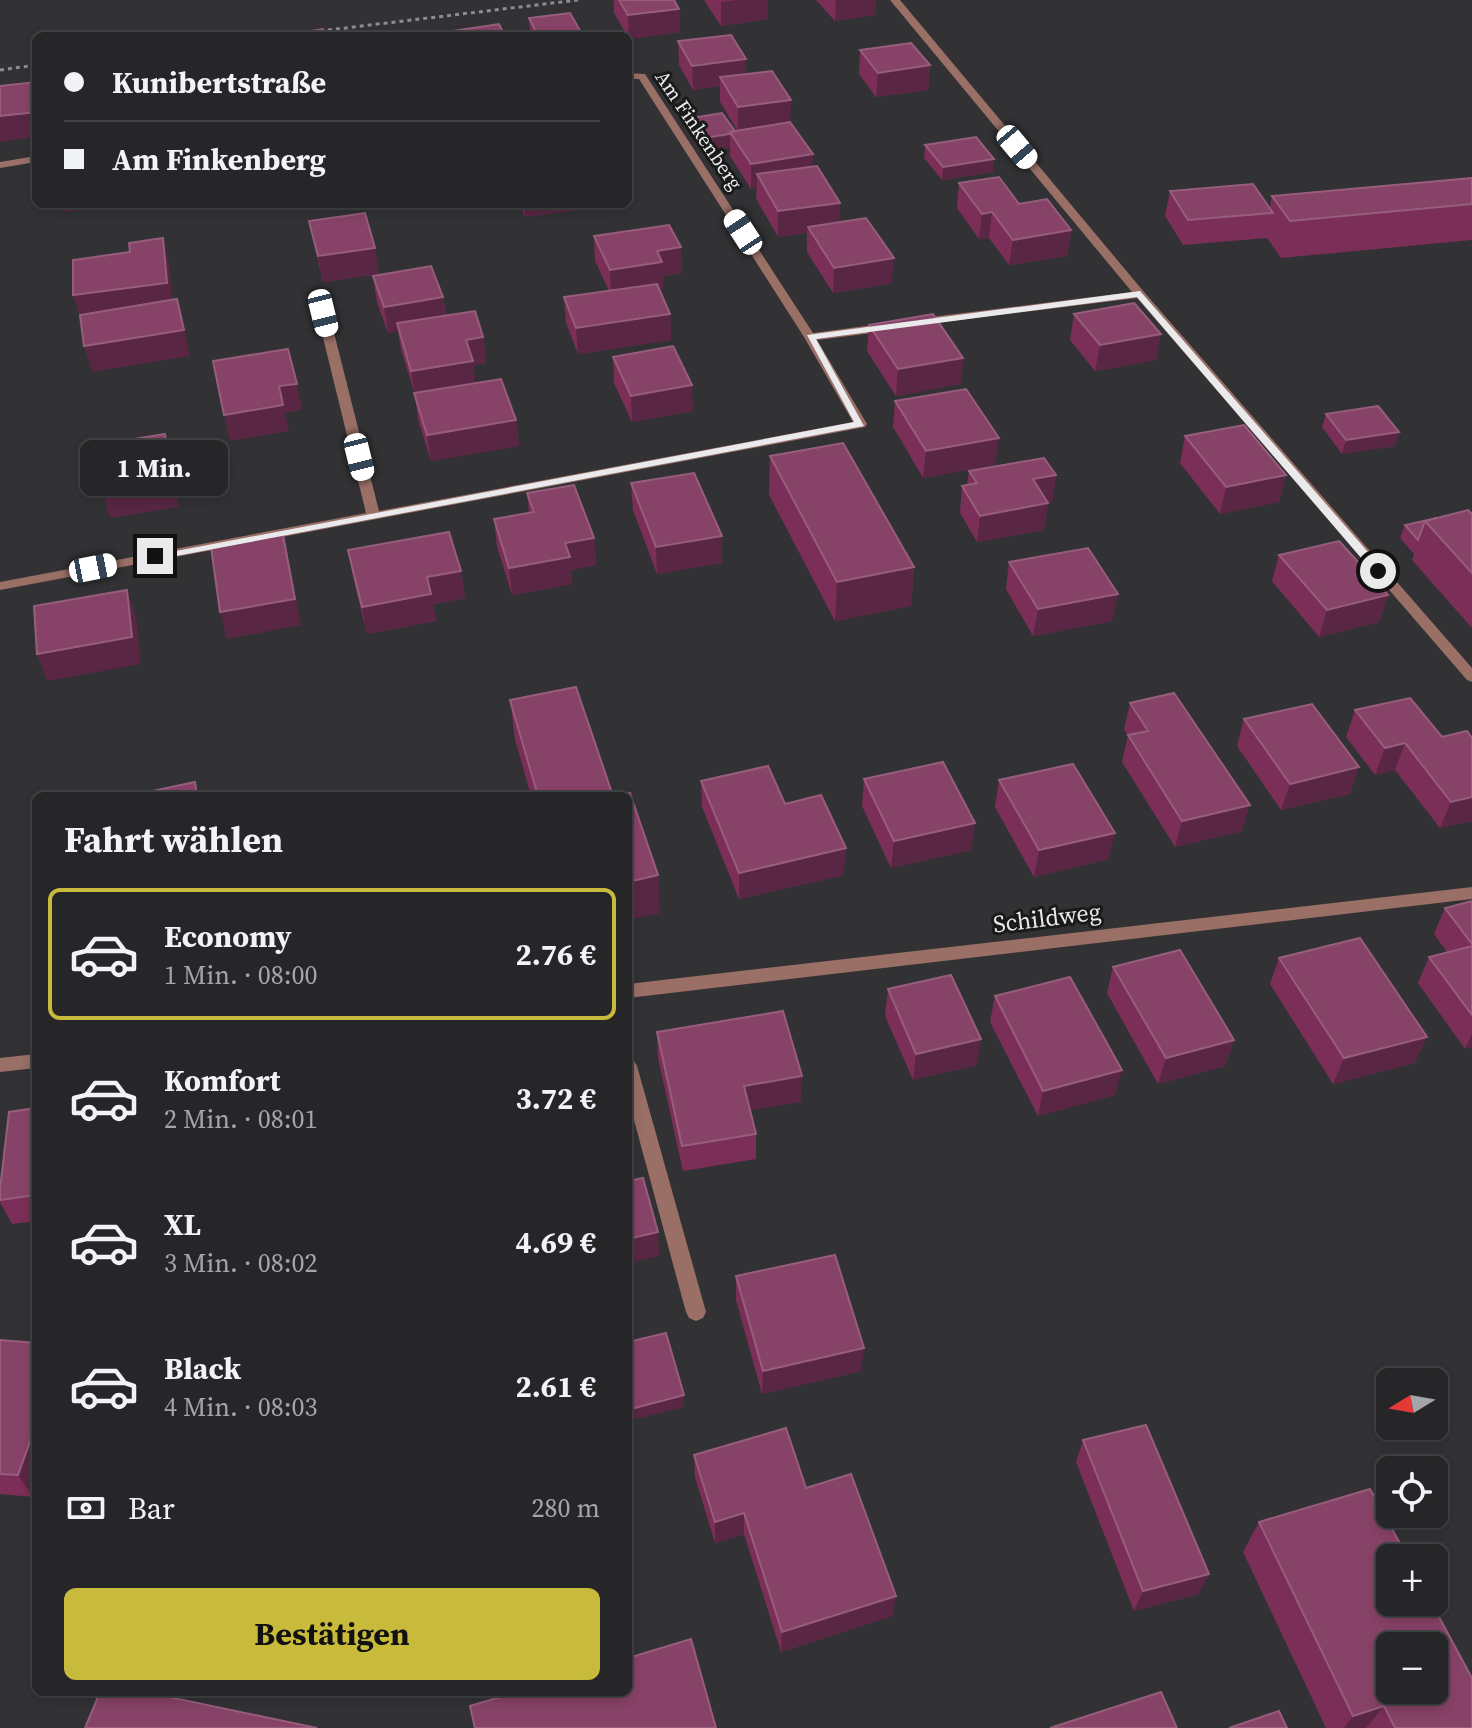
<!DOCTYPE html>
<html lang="de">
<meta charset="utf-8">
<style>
:root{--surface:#262628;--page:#2e2e30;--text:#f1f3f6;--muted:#a4a5a8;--line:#424345;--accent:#c8bb3b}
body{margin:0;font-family:"Source Serif 4",serif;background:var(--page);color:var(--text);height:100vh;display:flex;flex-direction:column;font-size:30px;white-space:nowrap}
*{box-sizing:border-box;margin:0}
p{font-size:26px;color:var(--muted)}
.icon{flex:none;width:44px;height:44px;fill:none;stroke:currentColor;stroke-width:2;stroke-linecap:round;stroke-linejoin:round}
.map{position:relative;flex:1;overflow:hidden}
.panel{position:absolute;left:32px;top:792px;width:600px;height:904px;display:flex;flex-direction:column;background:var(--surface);border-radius:12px;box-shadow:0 4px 12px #0003,0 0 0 2px var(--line)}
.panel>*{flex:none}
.top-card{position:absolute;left:32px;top:32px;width:600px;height:176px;border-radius:12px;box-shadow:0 4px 12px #0003,0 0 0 2px var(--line);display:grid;align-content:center;height:176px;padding:0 32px;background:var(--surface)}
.needle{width:52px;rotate:259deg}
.controls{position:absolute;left:1376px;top:1368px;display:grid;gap:16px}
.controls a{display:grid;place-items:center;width:72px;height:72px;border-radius:12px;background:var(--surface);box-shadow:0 4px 12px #0003,0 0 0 2px var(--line);font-size:40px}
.end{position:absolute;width:36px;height:36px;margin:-18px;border:10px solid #eaeaec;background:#111;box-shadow:0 0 0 4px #111}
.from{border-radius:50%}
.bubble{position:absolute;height:56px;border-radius:12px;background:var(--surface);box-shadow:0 4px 12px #0003,0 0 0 2px var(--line);font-size:26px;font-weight:700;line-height:56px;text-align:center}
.car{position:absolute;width:24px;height:48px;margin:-24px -12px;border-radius:10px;box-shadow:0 0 6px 2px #0007;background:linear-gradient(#fff 24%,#345 0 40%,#fff 0 76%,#345 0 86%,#fff 0)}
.top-card b{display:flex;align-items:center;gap:28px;height:76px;font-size:30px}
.top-card b+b{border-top:2px solid var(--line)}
.top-card i{width:20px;height:20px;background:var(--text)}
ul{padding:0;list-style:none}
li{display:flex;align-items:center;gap:24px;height:132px;margin:0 16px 12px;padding:0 16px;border:4px solid transparent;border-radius:12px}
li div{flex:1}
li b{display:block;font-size:30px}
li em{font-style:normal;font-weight:700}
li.active{border-color:var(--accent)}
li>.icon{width:72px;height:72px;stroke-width:1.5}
h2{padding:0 32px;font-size:36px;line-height:96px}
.pay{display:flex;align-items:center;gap:20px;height:88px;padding:0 32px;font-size:30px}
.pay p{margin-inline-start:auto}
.action{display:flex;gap:16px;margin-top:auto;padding:16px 32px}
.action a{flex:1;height:92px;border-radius:12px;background:var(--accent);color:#111;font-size:32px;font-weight:700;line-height:92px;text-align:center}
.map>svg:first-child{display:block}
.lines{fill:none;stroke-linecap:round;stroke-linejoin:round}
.path{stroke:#8d8d90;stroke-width:3;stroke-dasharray:4 4;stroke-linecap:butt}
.service{fill:#996f66;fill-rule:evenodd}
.minor{fill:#996f66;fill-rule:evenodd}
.wall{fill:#7b2e57}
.shaded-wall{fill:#592743}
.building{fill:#874267;stroke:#975d7c;stroke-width:2;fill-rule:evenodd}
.route{fill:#eaeaec}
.labels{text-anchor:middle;stroke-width:6;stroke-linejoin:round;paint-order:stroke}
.far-street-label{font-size:20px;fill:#eaeaec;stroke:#1a1a1b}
.street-label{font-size:24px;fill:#eaeaec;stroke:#1a1a1b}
</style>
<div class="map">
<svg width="1472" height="1728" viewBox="0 0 1472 1728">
<rect width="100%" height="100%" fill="#323235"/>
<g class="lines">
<g class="path">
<polyline points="320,31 578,0"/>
<polyline points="0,70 36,65"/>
</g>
<polygon class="service" points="628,1059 634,1061 637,1066 706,1312 703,1318 696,1321 689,1318 686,1312 628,1098"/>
<g class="minor">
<polygon points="890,0 900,0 1144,292 1472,668 1472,682 1467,680 1137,298 911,326 911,320 915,319 1132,292"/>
<polygon points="628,73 645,74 813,333 888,323 894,327 888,331 817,340 867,424 865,427 0,590 0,582 366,513 317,313 323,309 329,313 379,511 853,422 804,337 639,79 628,79"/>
<polygon points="36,156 36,162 0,168 0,162"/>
<polygon points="1472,887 1472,899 628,998 628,984"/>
<polygon points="36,1054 36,1068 0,1072 0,1058"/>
</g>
</g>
<g class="wall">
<polygon points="614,0 674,0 679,9 680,32 629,39 614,13"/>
<polygon points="704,0 768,0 768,19 721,26"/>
<polygon points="816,0 876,0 875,15 835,21"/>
<polygon points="529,18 583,36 533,36 530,30"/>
<polygon points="678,41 746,59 746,74 790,123 812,166 840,203 839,222 892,283 833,293 807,252 807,233 778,237 756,199 757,188 751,189 730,156 730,147 706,151 692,131 692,118 735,131 737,130 720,102 720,86 693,90 679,65"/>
<polygon points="860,50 930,65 928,90 876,97 859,74"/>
<polygon points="925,145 993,172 942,180 924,158"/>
<polygon points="1472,178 1472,240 1281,258 1267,238 1183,245 1165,216 1170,191 1270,208 1272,196"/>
<polygon points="959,183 1019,204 1071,230 1067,256 1009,265 989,238 979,239 957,208"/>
<polygon points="520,204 618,204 525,217"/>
<polygon points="309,221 379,274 323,282"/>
<polygon points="594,236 681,247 682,273 663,276 663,288 659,289 670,314 671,340 578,354 566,323 564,297 609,291 595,261"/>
<polygon points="373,276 443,297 446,316 483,337 486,363 473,365 475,383 516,420 519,446 431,461 418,419 415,395 401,349 398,331 388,333 377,302"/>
<polygon points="1074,314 1156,360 1095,371 1070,340"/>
<polygon points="869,325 963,358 961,384 896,396 867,351"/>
<polygon points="613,357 693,411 632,422 614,383"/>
<polygon points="895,401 995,465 923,478 893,427"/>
<polygon points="1326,414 1395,446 1342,454 1322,427"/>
<polygon points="1185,436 1286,475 1279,502 1220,514 1180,463"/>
<polygon points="770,456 914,567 911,606 835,621 769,495"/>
<polygon points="969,471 1056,475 1052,502 1048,502 1044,530 977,542 960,513 962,486 967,485"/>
<polygon points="631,483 722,536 722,563 657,574 633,510"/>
<polygon points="527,493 594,538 596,565 571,570 572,584 512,595 497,546 494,519 529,513"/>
<polygon points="1472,514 1472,628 1412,560 1414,554 1400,538 1405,525"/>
<polygon points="348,550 461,571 465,598 433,604 436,621 367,634 353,577"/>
<polygon points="1279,555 1388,595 1379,622 1319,637 1272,581"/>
<polygon points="1009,562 1112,621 1033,636 1006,589"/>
<polygon points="510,700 613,796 531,796 515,739"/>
<polygon points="1130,703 1242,831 1175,847 1122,762 1128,735 1124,730"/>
<polygon points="1355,710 1442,737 1472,821 1440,828 1395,770 1375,775 1346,737"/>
<polygon points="1244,719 1350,794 1281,810 1237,746"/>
<polygon points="864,779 971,850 891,868 862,806"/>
<polygon points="999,780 1109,859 1034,877 995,807"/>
<polygon points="701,781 785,804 844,875 739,899 702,807"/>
<polygon points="1472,901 1472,1047 1465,1049 1418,983 1429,957 1447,952 1434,934 1445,908"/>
<polygon points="1279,958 1415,1063 1333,1084 1270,984"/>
<polygon points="1113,967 1234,1040 1225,1066 1158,1084 1107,993"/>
<polygon points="888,989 977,1065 913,1080 885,1016"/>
<polygon points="995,996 1115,1095 1038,1116 990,1022"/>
<polygon points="657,1032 801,1102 750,1110 756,1134 756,1159 683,1171 658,1058"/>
<polygon points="36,1108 36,1221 12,1224 0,1202 0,1189"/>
<polygon points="736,1276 861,1371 762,1394 736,1300"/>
<polygon points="0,1340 33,1497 0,1494"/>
<polygon points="1083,1440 1199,1594 1134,1611 1076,1462"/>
<polygon points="694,1455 806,1488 892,1616 781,1652 744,1534 715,1543 695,1477"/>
<polygon points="1259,1522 1472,1728 1326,1728 1243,1552"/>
</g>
<g class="shaded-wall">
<polygon points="737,0 768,0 768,19 721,26 721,2"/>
<polygon points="836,0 876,0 875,15 835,21"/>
<polygon points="679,9 680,32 629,39 628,15"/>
<polygon points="746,59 746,83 720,77 720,86 693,90 692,66"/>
<polygon points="930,65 928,90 876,97 878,73"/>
<polygon points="791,100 790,125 738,132 738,107"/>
<polygon points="36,112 36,137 0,142 0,116"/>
<polygon points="730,134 730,147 706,151 705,138"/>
<polygon points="813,154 812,179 757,174 757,188 751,189 751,164"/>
<polygon points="994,159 993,172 942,180 943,167"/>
<polygon points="633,176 634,202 628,203 628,177"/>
<polygon points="840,203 839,228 808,227 807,233 778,237 778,211"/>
<polygon points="62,204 121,204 64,212"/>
<polygon points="524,204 618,204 525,217"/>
<polygon points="992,212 989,238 979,239 982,214"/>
<polygon points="1071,230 1067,256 1009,265 1013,240"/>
<polygon points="163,238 169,264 173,309 81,321 73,295"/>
<polygon points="681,247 682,273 663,276 663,288 611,296 610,270 657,251"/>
<polygon points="375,248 379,274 323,282 318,256"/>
<polygon points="894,258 892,283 833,293 834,268"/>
<polygon points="443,297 446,323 397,323 398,331 388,333 384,307"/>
<polygon points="177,299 190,356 92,372 84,346"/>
<polygon points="670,314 671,340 578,354 576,328"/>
<polygon points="1161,334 1156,360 1095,371 1100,345"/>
<polygon points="483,337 486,363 473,365 476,387 415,397 411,371 466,340"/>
<polygon points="963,358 961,384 896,396 898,369"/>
<polygon points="297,384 302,410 285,413 289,431 230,441 224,415 279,386"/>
<polygon points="692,385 693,411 632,422 631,396"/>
<polygon points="516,420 519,446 431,461 427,435"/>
<polygon points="1399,432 1395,446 1342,454 1346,440"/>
<polygon points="165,434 172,461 178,507 110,518 102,491"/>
<polygon points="999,438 995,465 923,478 926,451"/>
<polygon points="1056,475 1052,502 1029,506 1033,479"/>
<polygon points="1286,475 1279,502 1220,514 1226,487"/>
<polygon points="1048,503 1044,530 977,542 980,516"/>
<polygon points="283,535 301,625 227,639 220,612"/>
<polygon points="722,536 722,563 657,574 656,547"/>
<polygon points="594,538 596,565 571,570 572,584 512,595 509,568 565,543"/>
<polygon points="914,567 911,606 835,621 837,582"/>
<polygon points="461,571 465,598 433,604 436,621 367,634 362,607 427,577"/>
<polygon points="127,590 136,617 141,664 47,681 37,654"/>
<polygon points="1118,594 1112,621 1033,636 1038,609"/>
<polygon points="1388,595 1379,622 1319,637 1327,610"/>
<polygon points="1405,743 1395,770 1375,775 1385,748"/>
<polygon points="1359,767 1350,794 1281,810 1290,784"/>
<polygon points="1472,797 1472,821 1440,828 1451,802"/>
<polygon points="1250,805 1242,831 1175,847 1182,821"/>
<polygon points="975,823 971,850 891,868 894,841"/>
<polygon points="1115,833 1109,859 1034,877 1039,850"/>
<polygon points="846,848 844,875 739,899 739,873"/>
<polygon points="658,875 660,913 628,920 628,882"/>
<polygon points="1472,1034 1472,1047 1465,1049"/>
<polygon points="1427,1037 1415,1063 1333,1084 1344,1058"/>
<polygon points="981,1039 977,1065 913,1080 916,1054"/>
<polygon points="1234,1040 1225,1066 1158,1084 1166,1058"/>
<polygon points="1122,1070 1115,1095 1038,1116 1043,1091"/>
<polygon points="802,1076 801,1102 744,1111 744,1086"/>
<polygon points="658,1232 659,1256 628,1263 628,1239"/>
<polygon points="864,1348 861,1371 762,1394 763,1371"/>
<polygon points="684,1395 684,1407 632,1420 631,1409"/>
<polygon points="36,1425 36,1488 33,1497 18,1475"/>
<polygon points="744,1513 744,1534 715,1543 715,1522"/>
<polygon points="1209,1574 1199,1594 1134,1611 1143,1591"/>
<polygon points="896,1596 892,1616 781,1652 782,1632"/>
<polygon points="1384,1706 1366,1728 1344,1728 1353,1716"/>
</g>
<g class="building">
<polygon points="619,0 674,0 679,9 628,15"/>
<polygon points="570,13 583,36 538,36 529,18"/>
<polygon points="499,24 505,36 448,36 446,32"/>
<polygon points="323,29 326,36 277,36"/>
<polygon points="410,31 412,36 366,36"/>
<polygon points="731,35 746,59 692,66 678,41"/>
<polygon points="911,43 930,65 878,73 860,50"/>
<polygon points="772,71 791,100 738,107 720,77"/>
<polygon points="36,82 36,112 0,116 0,86"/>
<polygon points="722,113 735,131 730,132 730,134 705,138 692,118"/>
<polygon points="790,122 813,154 751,164 730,132"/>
<polygon points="976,137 994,159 943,167 925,145"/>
<polygon points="628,166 633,176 628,177"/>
<polygon points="817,166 840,203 778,211 757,174"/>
<polygon points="999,177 1019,204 1047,199 1071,230 1013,240 992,212 982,214 959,183"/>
<polygon points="1472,178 1472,204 1290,221 1272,196"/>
<polygon points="1253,184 1273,213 1188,220 1170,191"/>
<polygon points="365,213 375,248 318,256 309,221"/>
<polygon points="866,218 894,258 834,268 808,227"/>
<polygon points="669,225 681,247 657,251 662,262 610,270 594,236"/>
<polygon points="163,238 167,283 73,295 73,260 130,252 129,243"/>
<polygon points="431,266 443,297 384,307 373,276"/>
<polygon points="657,284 670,314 576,328 564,297"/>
<polygon points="177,299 184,330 84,346 80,315"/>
<polygon points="1134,303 1161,334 1100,345 1074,314"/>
<polygon points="475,311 483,337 466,340 473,361 411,371 397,323"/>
<polygon points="933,314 963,358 898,369 869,325"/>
<polygon points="673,346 692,385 631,396 613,357"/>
<polygon points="288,349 297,384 279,386 283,405 224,415 213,361"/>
<polygon points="501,379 516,420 427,435 414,393"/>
<polygon points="966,389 999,438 926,451 895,401"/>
<polygon points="1378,406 1399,432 1346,440 1326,414"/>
<polygon points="1244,425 1286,475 1226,487 1185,436"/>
<polygon points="165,434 171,480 102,491 98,445"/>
<polygon points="843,443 914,567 837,582 770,456"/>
<polygon points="1044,458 1056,475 1033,479 1048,503 980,516 962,486 977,483 969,471"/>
<polygon points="694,473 722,536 656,547 631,483"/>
<polygon points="574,485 594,538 565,543 570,557 509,568 494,519 534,512 527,493"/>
<polygon points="1468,510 1472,514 1472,573 1425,521"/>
<polygon points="1437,518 1425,521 1418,540 1405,525"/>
<polygon points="449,532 461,571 427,577 431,594 362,607 348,550"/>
<polygon points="283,535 295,599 220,612 211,547"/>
<polygon points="1339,541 1388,595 1327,610 1279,555"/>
<polygon points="1088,548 1118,594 1038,609 1009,562"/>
<polygon points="127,590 132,637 37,654 34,606"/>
<polygon points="576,687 613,796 538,796 510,700"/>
<polygon points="1174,693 1250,805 1182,821 1128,735 1148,731 1130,703"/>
<polygon points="1410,698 1442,737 1467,731 1472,738 1472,797 1451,802 1405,743 1385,748 1355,710"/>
<polygon points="1312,704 1359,767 1290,784 1244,719"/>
<polygon points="943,762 975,823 894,841 864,779"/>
<polygon points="1073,764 1115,833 1039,850 999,780"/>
<polygon points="768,766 785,804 821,795 846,848 739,873 701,781"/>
<polygon points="195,782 197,796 129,796"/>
<polygon points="630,793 658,875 628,882 628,796 614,796"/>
<polygon points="1472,901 1472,944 1445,908"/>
<polygon points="1360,938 1427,1037 1344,1058 1279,958"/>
<polygon points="1472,946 1472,1015 1429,957"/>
<polygon points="1180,950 1234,1040 1166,1058 1113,967"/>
<polygon points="951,975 981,1039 916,1054 888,989"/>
<polygon points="1070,977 1122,1070 1043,1091 995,996"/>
<polygon points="783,1011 802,1076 744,1086 756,1134 682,1146 657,1032"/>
<polygon points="36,1108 36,1195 0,1200 0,1189 9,1112"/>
<polygon points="643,1178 658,1232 628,1239 628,1181"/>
<polygon points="835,1255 864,1348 763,1371 736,1276"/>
<polygon points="666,1333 684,1395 631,1409 628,1398 628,1342"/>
<polygon points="0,1340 36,1343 36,1425 18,1475 0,1474"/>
<polygon points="1146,1425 1209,1574 1143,1591 1083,1440"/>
<polygon points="786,1428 806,1488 851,1474 896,1596 782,1632 744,1513 715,1522 694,1455"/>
<path d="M 1370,1489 L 1408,1558 L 1390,1558 L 1390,1602 L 1431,1602 L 1472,1678 L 1472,1728 L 1395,1728 L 1384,1706 L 1353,1716 L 1259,1522 ZM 1390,1646 L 1434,1646 L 1434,1690 L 1390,1690 Z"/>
<polygon points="691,1639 716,1728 475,1728 470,1706 517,1692 628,1692 628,1658"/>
<polygon points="100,1692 145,1692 317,1728 85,1728"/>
<polygon points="1161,1692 1177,1728 1050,1728"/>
<polygon points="1279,1711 1287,1728 1229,1728"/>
</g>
<polygon class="route" points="1140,291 1382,568 1382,573 1374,573 1137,297 816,339 864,426 155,560 150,556 854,422 807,335"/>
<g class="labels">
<g class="far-street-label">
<text transform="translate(699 130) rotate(56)" y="7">Am Finkenberg</text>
</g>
<g class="street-label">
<text transform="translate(1047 918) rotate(-7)" y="8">Schildweg</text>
</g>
</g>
</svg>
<div class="controls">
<a><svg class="needle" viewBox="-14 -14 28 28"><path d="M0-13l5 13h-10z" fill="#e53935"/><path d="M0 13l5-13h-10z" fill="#a4a5a8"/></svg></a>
<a><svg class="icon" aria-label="locate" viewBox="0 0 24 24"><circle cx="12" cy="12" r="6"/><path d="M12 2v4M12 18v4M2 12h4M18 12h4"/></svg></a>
<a>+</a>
<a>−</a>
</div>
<i class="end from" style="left:1378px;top:571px"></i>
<i class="end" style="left:155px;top:556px"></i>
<div class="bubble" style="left:80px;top:440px;width:148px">1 Min.</div>
<i class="car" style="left:1017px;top:147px;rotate:140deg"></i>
<i class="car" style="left:743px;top:232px;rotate:327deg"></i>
<i class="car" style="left:323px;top:313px;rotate:166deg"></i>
<i class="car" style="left:359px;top:457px;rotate:166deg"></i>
<i class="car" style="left:93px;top:568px;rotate:79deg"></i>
<div class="top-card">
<b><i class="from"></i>Kunibertstraße</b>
<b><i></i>Am Finkenberg</b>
</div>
<section class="panel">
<h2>Fahrt wählen</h2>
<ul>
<li class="active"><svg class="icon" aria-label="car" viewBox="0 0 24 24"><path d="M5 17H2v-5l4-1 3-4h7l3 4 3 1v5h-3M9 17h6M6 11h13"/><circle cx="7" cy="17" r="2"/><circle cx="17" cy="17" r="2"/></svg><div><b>Economy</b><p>1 Min. · 08:00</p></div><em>2.76 €</em></li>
<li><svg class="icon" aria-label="car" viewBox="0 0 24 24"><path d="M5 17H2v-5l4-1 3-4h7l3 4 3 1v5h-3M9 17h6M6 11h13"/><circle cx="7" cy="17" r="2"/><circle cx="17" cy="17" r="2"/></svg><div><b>Komfort</b><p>2 Min. · 08:01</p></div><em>3.72 €</em></li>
<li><svg class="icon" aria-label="car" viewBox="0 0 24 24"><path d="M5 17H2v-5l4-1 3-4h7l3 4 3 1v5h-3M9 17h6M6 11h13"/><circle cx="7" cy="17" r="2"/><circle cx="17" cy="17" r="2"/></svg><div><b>XL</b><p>3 Min. · 08:02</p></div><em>4.69 €</em></li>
<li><svg class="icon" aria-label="car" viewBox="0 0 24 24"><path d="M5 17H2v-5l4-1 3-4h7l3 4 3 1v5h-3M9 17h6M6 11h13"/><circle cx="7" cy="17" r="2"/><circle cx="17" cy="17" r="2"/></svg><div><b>Black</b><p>4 Min. · 08:03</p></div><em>2.61 €</em></li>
</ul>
<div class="pay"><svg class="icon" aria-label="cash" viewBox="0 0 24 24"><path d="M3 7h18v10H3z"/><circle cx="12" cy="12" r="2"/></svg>Bar<p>280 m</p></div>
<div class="action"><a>Bestätigen</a></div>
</section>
</div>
